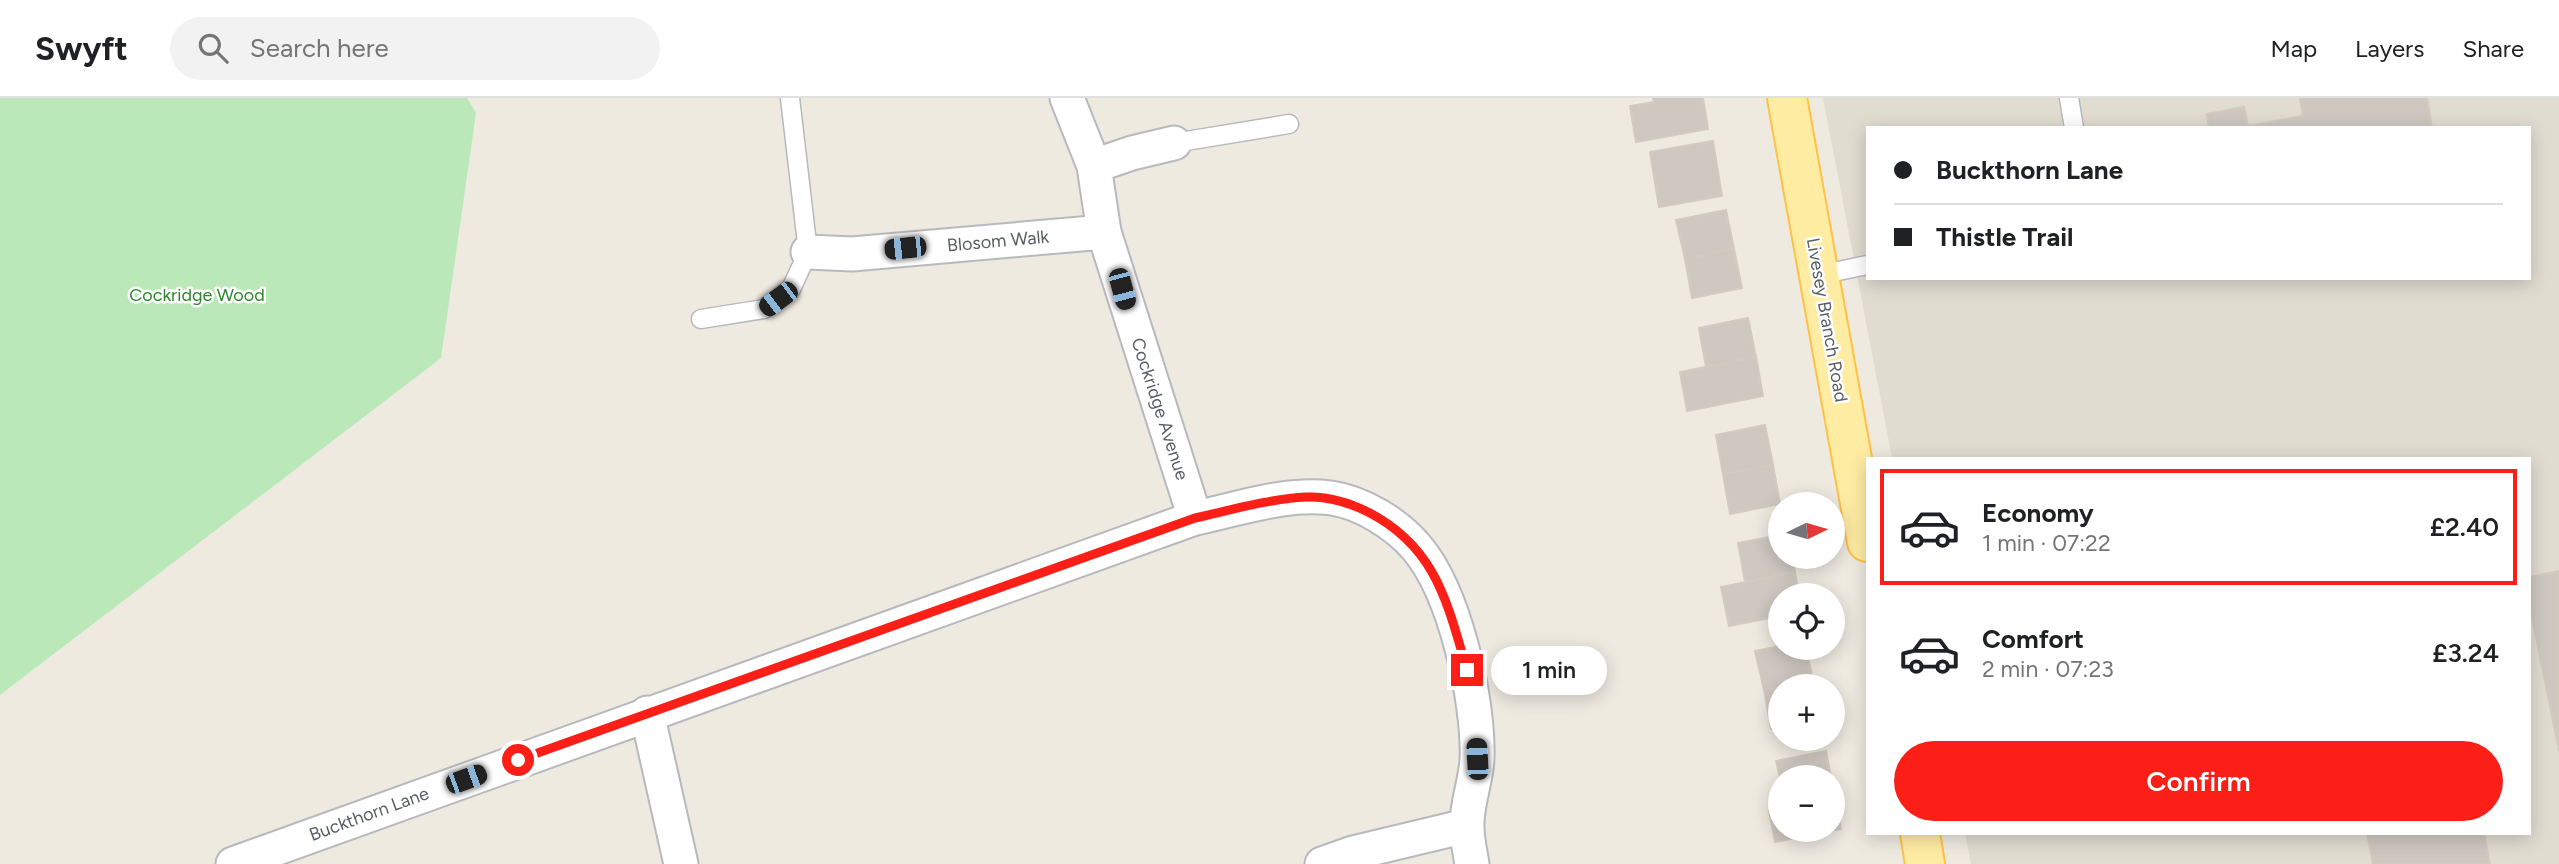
<!DOCTYPE html>
<meta charset="utf-8">
<style>
:root{--surface:#fff;--page:#f2f2f2;--text:#202124;--muted:#757577;--line:#e0e0e0;--accent:#fb1f18}
body{margin:0;font-family:Figtree,sans-serif;background:var(--page);color:var(--text);height:100vh;display:flex;flex-direction:column;font-size:26px;white-space:nowrap}
*{box-sizing:border-box;margin:0}
p{font-size:23px;color:var(--muted)}
.icon{flex:none;width:38px;height:38px;fill:none;stroke:currentColor;stroke-width:2;stroke-linecap:round;stroke-linejoin:round}
.map{position:relative;flex:1;overflow:hidden}
.side{position:absolute;left:1866px;top:359px;width:665px;height:378px;display:flex;flex-direction:column;background:var(--surface);border-radius:0px;box-shadow:0 4px 18px #0003}
.side>*{flex:none}
.guide{position:absolute;left:1866px;top:28px;width:665px;height:154px;border-radius:0px;box-shadow:0 4px 18px #0003;display:grid;align-content:center;height:154px;padding:0 28px;background:var(--surface)}
.needle{width:46px;rotate:85deg}
.fabs{position:absolute;left:1768px;top:394px;display:grid;gap:14px}
.fabs a{display:grid;place-items:center;width:77px;height:77px;border-radius:50%;background:var(--surface);box-shadow:0 4px 18px #0003;font-size:35px}
.end{position:absolute;width:32px;height:32px;margin:-16px;border:9px solid #fb1f18;background:#fff;box-shadow:0 0 0 4px #fff}
.from{border-radius:50%}
.bubble{position:absolute;height:49px;border-radius:24px;background:var(--surface);box-shadow:0 4px 18px #0003;font-size:23px;font-weight:600;line-height:49px;text-align:center}
.car{position:absolute;width:21px;height:42px;margin:-21px -10px;border-radius:9px;box-shadow:0 0 5px 2px #0007;background:linear-gradient(#222 24%,#8ab4d8 0 40%,#222 0 76%,#8ab4d8 0 86%,#222 0)}
.guide b{display:flex;align-items:center;gap:24px;height:66px;font-size:26px}
.guide b+b{border-top:2px solid var(--line)}
.guide i{width:18px;height:18px;background:var(--text)}
ul{padding:12px 0 0;list-style:none}
li{display:flex;align-items:center;gap:21px;height:116px;margin:0 14px 10px;padding:0 14px;border:4px solid transparent;border-radius:0px}
li div{flex:1}
li b{display:block;font-size:26px}
li em{font-style:normal;font-weight:600}
li.selected{border-color:var(--accent)}
li>.icon{width:63px;height:63px;stroke-width:1.5}
.cta{display:flex;gap:14px;margin-top:auto;padding:14px 28px}
.cta a{flex:1;height:80px;border-radius:42px;background:var(--accent);color:#fff;font-size:28px;font-weight:600;line-height:80px;text-align:center}
header{display:flex;align-items:center;gap:42px;box-sizing:border-box;height:98px;padding:0 35px;background:var(--surface);border-bottom:2px solid var(--line)}
header strong{font-size:33px}
nav{display:flex;gap:38px;margin-inline-start:auto;font-size:24px}
.search{width:490px;height:63px;background:var(--page);display:flex;align-items:center;gap:18px;box-sizing:border-box;padding:0 24px;border-radius:38px;color:var(--muted);font-size:26px}
.map>svg:first-child{display:block}
.education{fill:#e0dcd0;fill-rule:evenodd}
.green{fill:#bbe8b9}
.building{fill:#cec8c1;stroke:#d3cbbe;stroke-width:2}
.lines{fill:none;stroke-linecap:round;stroke-linejoin:round}
.service-casing{stroke:#b6b9be;stroke-width:21}
.minor-casing{stroke:#b6b9be;stroke-width:37}
.primary-casing{stroke:#ffc247;stroke-width:42}
.service{stroke:#fff;stroke-width:18}
.minor{stroke:#fff;stroke-width:33}
.primary{stroke:#ffeca3;stroke-width:38}
.route{stroke:#fb1f18;stroke-width:9}
.labels{text-anchor:middle;stroke-width:5;stroke-linejoin:round;paint-order:stroke}
.street-label{font-size:18px;fill:#595e63;stroke:#fff}
.park-label{font-size:18px;fill:#2c872c;stroke:#fff}
</style>
<header>
<strong>Swyft</strong>
<div class="search"><svg class="icon" aria-label="search" viewBox="0 0 24 24"><circle cx="10" cy="10" r="6"/><path d="M15 15l6 6"/></svg>Search here</div>
<nav><a>Map</a><a>Layers</a><a>Share</a></nav>
</header>
<div class="map">
<svg width="2559" height="766" viewBox="0 0 2559 766">
<rect width="100%" height="100%" fill="#eeeae0"/>
<path class="education" d="M 1823,0 L 2559,0 L 2559,766 L 1971,766 L 1965,735 L 2529,735 L 2529,360 L 1892,360 ZM 1867,30 L 2529,30 L 2529,180 L 1867,180 Z"/>
<polygon class="green" points="0,0 467,0 476,15 441,260 0,597"/>
<g class="building">
<polygon points="1653,0 1703,0 1708,31 1636,44 1630,8 1654,4"/>
<polygon points="2300,0 2427,0 2432,30 2209,30 2207,16 2244,9 2248,28 2303,18"/>
<polygon points="1713,43 1722,98 1659,109 1650,54"/>
<polygon points="1726,112 1734,151 1685,161 1676,122"/>
<polygon points="1734,151 1742,190 1692,200 1685,161"/>
<polygon points="1748,220 1756,259 1706,269 1699,230"/>
<polygon points="1756,259 1763,298 1687,313 1680,274"/>
<polygon points="1765,327 1773,367 1723,376 1716,337"/>
<polygon points="1773,367 1780,406 1730,416 1723,376"/>
<polygon points="1780,437 1780,458 1792,458 1795,474 1745,484 1738,445"/>
<polygon points="2559,473 2559,653 2529,505 2529,479"/>
<polygon points="1795,474 1799,497 1780,497 1780,518 1729,528 1721,489"/>
<polygon points="1780,548 1806,550 1813,582 1764,592 1755,553"/>
<polygon points="1780,589 1780,630 1771,631 1764,592"/>
<polygon points="1826,653 1831,679 1780,680 1776,663"/>
<polygon points="1834,692 1841,731 1775,744 1769,713 1780,711 1780,732 1832,732"/>
<polygon points="2367,735 2484,735 2490,766 2373,766"/>
</g>
<g class="lines">
<g class="service-casing">
<g id="service">
<polyline points="2069,0 2074,30"/>
<polyline points="1174,45 1289,26"/>
<polyline points="1819,177 1867,167"/>
<polyline points="701,221 764,211 791,191 808,154 790,0"/>
</g>
</g>
<g class="minor-casing">
<g id="minor">
<polyline points="1067,0 1094,68 1104,134 1195,420"/>
<polyline points="1094,68 1132,55 1174,45"/>
<polyline points="808,154 852,156 1104,134"/>
<polyline points="647,615 681,766"/>
<path d="M 233,766 L 1195,420 C 1239,411 1286,394 1331,400 C 1361,404 1397,426 1417,450 C 1455,495 1479,602 1477,661 C 1476,684 1466,707 1467,729 C 1467,741 1470,754 1472,766"/>
<polyline points="1322,766 1353,755 1466,728"/>
</g>
</g>
<g class="primary-casing">
<g id="primary">
<polyline points="1787,0 1867,444"/>
<polyline points="1920,735 1925,766"/>
</g>
</g>
<use href="#service" class="service"/>
<use href="#minor" class="minor"/>
<use href="#primary" class="primary"/>
</g>
<g class="lines">
<path class="route" d="M 518,662 L 1195,420 C 1231,412 1269,401 1306,399 C 1328,398 1348,404 1368,414 C 1436,449 1447,504 1467,572"/>
</g>
<g class="labels">
<g class="street-label">
<text transform="translate(998 143) rotate(-5)" y="6">Blosom Walk</text>
<text transform="translate(1827 222) rotate(80)" y="6">Livesey Branch Road</text>
<text transform="translate(1160 311) rotate(72)" y="6">Cockridge Avenue</text>
<text transform="translate(369 716) rotate(-20)" y="6">Buckthorn Lane</text>
</g>
<g class="park-label">
<text x="197" y="203">Cockridge Wood</text>
</g>
</g>
</svg>
<div class="fabs">
<a><svg class="needle" viewBox="-14 -14 28 28"><path d="M0-13l5 13h-10z" fill="#e53935"/><path d="M0 13l5-13h-10z" fill="#757577"/></svg></a>
<a><svg class="icon" aria-label="locate" viewBox="0 0 24 24"><circle cx="12" cy="12" r="6"/><path d="M12 2v4M12 18v4M2 12h4M18 12h4"/></svg></a>
<a>+</a>
<a>−</a>
</div>
<i class="end from" style="left:518px;top:662px"></i>
<i class="end" style="left:1467px;top:572px"></i>
<div class="bubble" style="left:1491px;top:548px;width:116px">1 min</div>
<i class="car" style="left:905px;top:150px;rotate:264deg"></i>
<i class="car" style="left:1122px;top:191px;rotate:165deg"></i>
<i class="car" style="left:778px;top:201px;rotate:233deg"></i>
<i class="car" style="left:1477px;top:661px;rotate:357deg"></i>
<i class="car" style="left:466px;top:681px;rotate:70deg"></i>
<div class="guide">
<b><i class="from"></i>Buckthorn Lane</b>
<b><i></i>Thistle Trail</b>
</div>
<section class="side">
<ul>
<li class="selected"><svg class="icon" aria-label="car" viewBox="0 0 24 24"><path d="M5 17H2v-5l4-1 3-4h7l3 4 3 1v5h-3M9 17h6M6 11h13"/><circle cx="7" cy="17" r="2"/><circle cx="17" cy="17" r="2"/></svg><div><b>Economy</b><p>1 min · 07:22</p></div><em>£2.40</em></li>
<li><svg class="icon" aria-label="car" viewBox="0 0 24 24"><path d="M5 17H2v-5l4-1 3-4h7l3 4 3 1v5h-3M9 17h6M6 11h13"/><circle cx="7" cy="17" r="2"/><circle cx="17" cy="17" r="2"/></svg><div><b>Comfort</b><p>2 min · 07:23</p></div><em>£3.24</em></li>
</ul>
<div class="cta"><a>Confirm</a></div>
</section>
</div>
